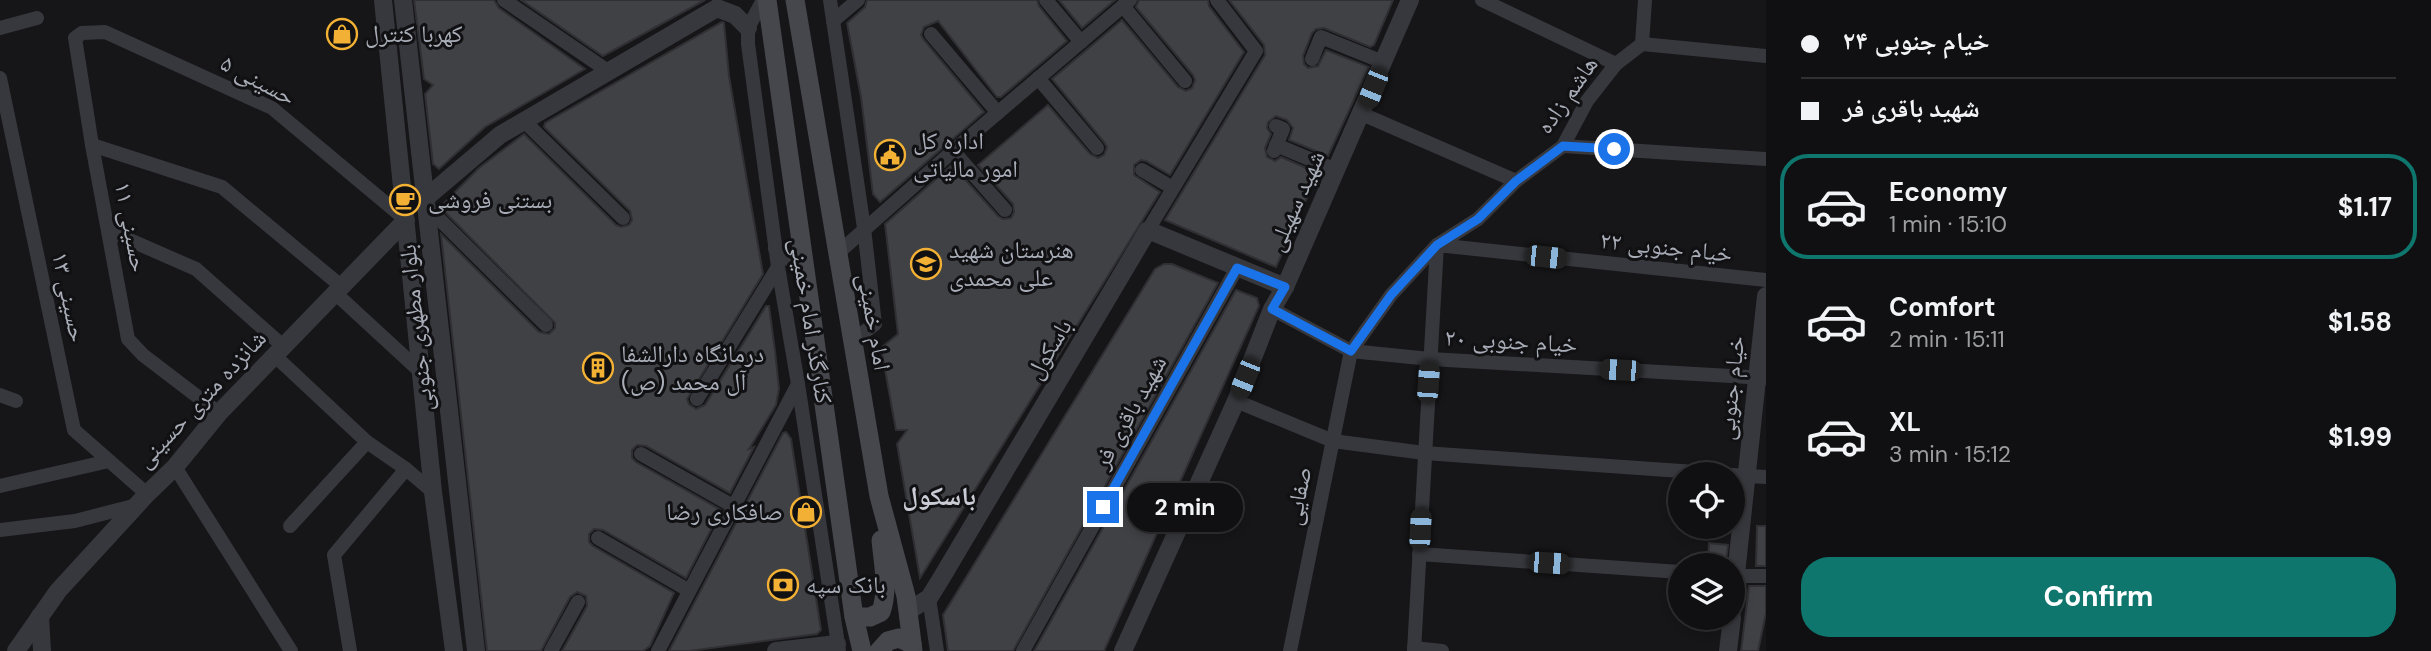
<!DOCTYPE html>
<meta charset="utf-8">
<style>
:root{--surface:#101012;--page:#19191b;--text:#f1f3f6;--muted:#9c9d9f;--line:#303032;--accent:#0f766e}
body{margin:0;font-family:"DM Sans","Noto Naskh Arabic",sans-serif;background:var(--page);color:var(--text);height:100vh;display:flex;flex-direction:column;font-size:26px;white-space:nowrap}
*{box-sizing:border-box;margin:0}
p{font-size:23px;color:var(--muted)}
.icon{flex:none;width:38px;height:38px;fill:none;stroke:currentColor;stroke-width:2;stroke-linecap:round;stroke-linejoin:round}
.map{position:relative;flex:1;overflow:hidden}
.sheet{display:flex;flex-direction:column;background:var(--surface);width:665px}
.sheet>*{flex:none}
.hud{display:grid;align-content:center;height:154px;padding:0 35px;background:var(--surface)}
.fabs{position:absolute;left:1668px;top:462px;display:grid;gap:14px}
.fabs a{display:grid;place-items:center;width:77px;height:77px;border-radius:50%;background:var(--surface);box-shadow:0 4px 10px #0003,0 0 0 2px var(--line);font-size:35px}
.end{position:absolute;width:32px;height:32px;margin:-16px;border:9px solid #1a73e8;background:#fff;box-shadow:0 0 0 4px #fff}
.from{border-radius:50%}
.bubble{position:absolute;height:49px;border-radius:24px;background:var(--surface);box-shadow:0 4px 10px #0003,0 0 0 2px var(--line);font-size:23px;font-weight:700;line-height:49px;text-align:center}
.car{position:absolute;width:21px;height:42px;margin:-21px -10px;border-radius:9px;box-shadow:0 0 5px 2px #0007;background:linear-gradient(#222 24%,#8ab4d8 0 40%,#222 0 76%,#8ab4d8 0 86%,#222 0)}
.hud b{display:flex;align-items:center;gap:24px;height:66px;font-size:26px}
.hud b+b{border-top:2px solid var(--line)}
.hud i{width:18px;height:18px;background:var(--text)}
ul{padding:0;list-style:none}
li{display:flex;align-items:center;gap:21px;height:105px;margin:0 14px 10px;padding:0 21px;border:4px solid transparent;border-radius:28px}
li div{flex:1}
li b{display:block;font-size:26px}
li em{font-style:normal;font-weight:700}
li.on{border-color:var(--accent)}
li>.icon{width:63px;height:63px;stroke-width:1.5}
.action{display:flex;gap:14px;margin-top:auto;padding:14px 35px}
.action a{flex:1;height:80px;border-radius:28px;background:var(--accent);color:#fff;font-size:28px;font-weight:700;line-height:80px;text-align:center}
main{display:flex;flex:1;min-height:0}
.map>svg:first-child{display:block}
.building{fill:#404145;stroke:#303034;stroke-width:2}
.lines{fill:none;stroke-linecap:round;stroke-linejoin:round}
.minor{stroke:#37383d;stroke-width:14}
.tertiary{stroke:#37383d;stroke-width:18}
.secondary{stroke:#45474d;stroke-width:19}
.route{stroke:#1a73e8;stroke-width:9}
.labels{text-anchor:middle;stroke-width:6;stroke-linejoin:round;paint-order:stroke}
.poi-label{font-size:24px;fill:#a8adb8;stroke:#111113;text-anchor:start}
.street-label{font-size:24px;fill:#a8adb8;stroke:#111113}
.neighbourhood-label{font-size:26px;font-weight:bold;fill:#c9ccd4;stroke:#111113}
</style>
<main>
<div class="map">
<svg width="1766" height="651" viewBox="0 0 1766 651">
<rect width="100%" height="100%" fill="#161618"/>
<g class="building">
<polygon points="414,0 494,0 499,8 585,69 485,127 439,169 433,164 425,94 433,85 424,79"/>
<polygon points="521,0 705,0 603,56"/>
<polygon points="867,0 1037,0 1039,6 1067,41 1001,97 997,97 938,21 924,27 921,35 924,40 984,112 880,202 873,194 861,97 847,23 865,7"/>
<polygon points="1059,0 1115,0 1082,28"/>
<polygon points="1139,0 1208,0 1209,6 1244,52 1170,175 1146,161 1141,160 1134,165 1134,175 1160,192 920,578 897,444 907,430 896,430 881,348 898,334 885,224 952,165 998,216 1003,219 1011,218 1014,212 1013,204 978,165 1048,105 1090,154 1098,158 1104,155 1107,147 1104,142 1052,79 1122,20 1178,87 1186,91 1192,88 1195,80 1193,75 1136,7"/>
<polygon points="1229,0 1393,0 1374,45 1370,47 1324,28 1316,29 1312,33 1303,56 1304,64 1308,68 1318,66 1326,50 1369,67 1328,156 1289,140 1293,128 1287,120 1276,116 1268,122 1267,128 1271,134 1265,148 1267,157 1275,161 1281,157 1318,173 1276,267 1165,220 1265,55 1264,45"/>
<polygon points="722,22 724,23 729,76 763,274 687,399 689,404 696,409 705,405 766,306 769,306 775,351 779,389 776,405 749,449 754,447 730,493 646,446 637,445 632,450 632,458 636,462 721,510 686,578 603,530 594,529 589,534 589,542 593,546 674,593 650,646 643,651 562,651 587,606 586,596 577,592 570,597 541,651 487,651 441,234 539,332 549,334 555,328 555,323 440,207 479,168 524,134 616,225 621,227 629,225 632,220 630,211 544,127 545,123"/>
<polygon points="1164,264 1172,264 1218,283 1013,651 948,651 943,615 1155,269"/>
<polygon points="1236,290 1257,298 1259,306 1104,651 1034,651"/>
<polygon points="786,432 791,439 821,630 817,634 689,651 669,651 783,433"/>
<polygon points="1757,526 1766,526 1766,566 1756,566"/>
<polygon points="1709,543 1728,545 1726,561 1708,559"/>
<polygon points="1749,586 1766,586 1766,613 1758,651 1741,651"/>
</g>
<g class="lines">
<g class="minor">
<polyline points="504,0 608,71"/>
<polyline points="763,0 748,28 748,44 778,267 798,384 839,651"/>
<polyline points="830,0 864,228 875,324 853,340"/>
<polyline points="1046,0 1081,42"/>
<polyline points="1482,0 1616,64"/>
<polyline points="1123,6 1185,81"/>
<polyline points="833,21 858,0"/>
<polyline points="0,28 37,18"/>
<polyline points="931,34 998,113"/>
<polyline points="1642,44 1766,56"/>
<polyline points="1312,59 1321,37 1383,62"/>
<polyline points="0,78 74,430 147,494"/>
<polyline points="1038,78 1097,148"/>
<polyline points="1362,114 1516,181"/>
<polyline points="523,120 623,218"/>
<polyline points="92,145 222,187 341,286"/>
<polyline points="1276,145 1336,170"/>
<polyline points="1563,146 1766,159"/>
<polyline points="953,151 1005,210"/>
<polyline points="1274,151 1283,129 1276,126"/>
<polyline points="1142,170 1173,188"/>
<polyline points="428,208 546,325"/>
<polyline points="1148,230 1256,51 1217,0"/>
<polyline points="109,231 196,269 283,346"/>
<polyline points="775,249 807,273"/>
<polyline points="838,253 953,151 1130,0"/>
<polyline points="334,292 422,373"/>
<polyline points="1272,309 1351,351 1430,359 1766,378"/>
<polyline points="274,355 367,442 406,469 433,492"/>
<polyline points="0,395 16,401"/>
<polyline points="697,399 778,267"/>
<polyline points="1236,401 1333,441 1424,453 1724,474"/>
<polyline points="219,413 143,355 128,339 92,145 75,38 82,33 105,32 272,108 406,220"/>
<polyline points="641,454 733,506"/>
<polyline points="175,467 291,651"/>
<polyline points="1732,475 1766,477"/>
<polyline points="0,486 109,461"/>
<polyline points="290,526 367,442"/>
<polyline points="0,530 75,521 137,505"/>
<polyline points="598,538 688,590"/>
<polyline points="1419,554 1680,572"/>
<polyline points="1732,576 1766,576"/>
<polyline points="929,598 937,651"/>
<polyline points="1414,648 1442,651"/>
<polyline points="350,651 334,555 406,469"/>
<polyline points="551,651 578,602"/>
<polyline points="658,651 798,384"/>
<polyline points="1023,651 1237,268"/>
<polyline points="1290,651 1351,351 1391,295 1437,245 1478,219 1516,181 1563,146 1587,101 1616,64 1642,44 1645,0"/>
<polyline points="1414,651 1437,245 1766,280"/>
</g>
<g class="tertiary">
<polyline points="383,0 433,492 454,651"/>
<polyline points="403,0 476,651"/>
<polyline points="427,197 500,135 717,8 735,15 748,28"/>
<polyline points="908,611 929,598 942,577 1148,230 1285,287"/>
<polyline points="1732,611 1766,296"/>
<polyline points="40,616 42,651"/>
<polyline points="16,651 58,591 147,494 175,467 219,413 406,220"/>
<polyline points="776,651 837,644"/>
<polyline points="1123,651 1236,401 1272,309 1285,287 1410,0"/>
<polyline points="1728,651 1732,618"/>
</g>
<g class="secondary">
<polyline points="767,0 854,617 862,651"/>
<polyline points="795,0 879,496 906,596 913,651"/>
<path d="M 854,617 L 870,617 L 881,612 C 889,589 883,563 881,540"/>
<polyline points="879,651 888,641 899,638 912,644"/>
</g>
</g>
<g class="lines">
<polyline class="route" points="1103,507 1237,268 1285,287 1272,309 1351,351 1391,295 1437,245 1478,219 1516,181 1563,146 1614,149"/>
</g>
<defs>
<g id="shop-ring" transform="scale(1.575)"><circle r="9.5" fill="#111113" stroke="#f2b134" stroke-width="1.5"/><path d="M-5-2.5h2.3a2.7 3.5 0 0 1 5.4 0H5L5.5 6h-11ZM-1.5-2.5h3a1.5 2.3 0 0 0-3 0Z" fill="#f2b134"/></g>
<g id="civic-ring" transform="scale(1.575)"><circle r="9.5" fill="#111113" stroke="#f2b134" stroke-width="1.5"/><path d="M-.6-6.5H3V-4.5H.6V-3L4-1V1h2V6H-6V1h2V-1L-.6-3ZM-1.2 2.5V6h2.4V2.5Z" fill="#f2b134"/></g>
<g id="cafe-ring" transform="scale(1.575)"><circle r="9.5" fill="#111113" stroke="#f2b134" stroke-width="1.5"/><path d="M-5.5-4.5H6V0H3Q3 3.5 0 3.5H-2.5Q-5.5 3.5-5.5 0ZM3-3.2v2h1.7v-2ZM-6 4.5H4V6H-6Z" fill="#f2b134"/></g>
<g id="school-ring" transform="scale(1.575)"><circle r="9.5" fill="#111113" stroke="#f2b134" stroke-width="1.5"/><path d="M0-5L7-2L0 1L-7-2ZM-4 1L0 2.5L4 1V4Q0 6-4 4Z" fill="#f2b134"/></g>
<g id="building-ring" transform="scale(1.575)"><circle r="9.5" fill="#111113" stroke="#f2b134" stroke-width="1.5"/><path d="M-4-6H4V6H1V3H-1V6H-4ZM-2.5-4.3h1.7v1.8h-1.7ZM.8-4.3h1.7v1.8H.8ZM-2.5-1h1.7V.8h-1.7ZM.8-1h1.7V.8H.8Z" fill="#f2b134"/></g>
<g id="bank-ring" transform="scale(1.575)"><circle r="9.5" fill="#111113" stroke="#f2b134" stroke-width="1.5"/><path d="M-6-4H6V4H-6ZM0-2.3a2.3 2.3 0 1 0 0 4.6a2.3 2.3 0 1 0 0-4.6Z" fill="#f2b134"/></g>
</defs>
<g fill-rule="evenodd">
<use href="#shop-ring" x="342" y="34"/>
<use href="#civic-ring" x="890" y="155"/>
<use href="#cafe-ring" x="405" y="200"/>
<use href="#school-ring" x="926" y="264"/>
<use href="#building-ring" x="598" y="368"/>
<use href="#shop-ring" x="806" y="512"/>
<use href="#bank-ring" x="783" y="585"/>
</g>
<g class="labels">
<g class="poi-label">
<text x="365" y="42">کهربا کنترل</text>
<text x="913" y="149">اداره کل<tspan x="913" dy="28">امور مالیاتی</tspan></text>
<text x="428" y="208">بستنی فروشی</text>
<text x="949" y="258">هنرستان شهید<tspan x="949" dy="28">علی محمدی</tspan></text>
<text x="621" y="362">درمانگاه دارالشفا<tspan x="621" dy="28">آل محمد (ص)</tspan></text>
<text x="783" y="520" text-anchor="end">صافکاری رضا</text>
<text x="806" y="593">بانک سپه</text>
</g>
<g class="street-label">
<text transform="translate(258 80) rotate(28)" y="8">حسینی ۵</text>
<text transform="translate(1567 95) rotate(-55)" y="8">هاشم زاده</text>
<text transform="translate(1296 201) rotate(-66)" y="8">شهید سهیلی</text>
<text transform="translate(131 227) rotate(79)" y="8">حسینی ۱۱</text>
<text transform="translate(1666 247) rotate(6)" y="8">خیام جنوبی ۲۲</text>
<text transform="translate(69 297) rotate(78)" y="8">حسینی ۱۳</text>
<text transform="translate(811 321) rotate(81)" y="8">کنارگذر امام خمینی</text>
<text transform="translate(874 322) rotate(80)" y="8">امام خمینی</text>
<text transform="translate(416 328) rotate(-96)" y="8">بلوار مطهری جنوبی</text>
<text transform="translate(1511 341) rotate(3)" y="8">خیام جنوبی ۲۰</text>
<text transform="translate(1049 349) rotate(-59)" y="8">باسکول</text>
<text transform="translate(1731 388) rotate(-84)" y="8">خیام جنوبی</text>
<text transform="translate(201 399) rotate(-47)" y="8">شانزده متری حسینی</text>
<text transform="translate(1130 412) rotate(-61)" y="8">شهید باقری فر</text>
<text transform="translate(1298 496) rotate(-79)" y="8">صفایی</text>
</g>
<g class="neighbourhood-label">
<text x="939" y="505">باسکول</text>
</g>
</g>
</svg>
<div class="fabs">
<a><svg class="icon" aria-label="locate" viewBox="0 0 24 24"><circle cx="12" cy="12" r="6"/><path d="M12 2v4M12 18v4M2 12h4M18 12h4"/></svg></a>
<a><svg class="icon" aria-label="layers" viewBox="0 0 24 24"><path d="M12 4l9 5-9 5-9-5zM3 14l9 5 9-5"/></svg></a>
</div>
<i class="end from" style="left:1614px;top:149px"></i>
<i class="end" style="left:1103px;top:507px"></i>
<div class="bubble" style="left:1127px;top:483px;width:116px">2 min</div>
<i class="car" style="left:1373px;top:88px;rotate:202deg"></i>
<i class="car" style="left:1546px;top:257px;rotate:96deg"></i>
<i class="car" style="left:1620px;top:370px;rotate:273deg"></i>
<i class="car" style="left:1245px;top:378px;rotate:202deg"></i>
<i class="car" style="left:1428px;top:382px;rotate:4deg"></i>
<i class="car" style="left:1420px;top:529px;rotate:3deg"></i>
<i class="car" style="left:1549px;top:563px;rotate:94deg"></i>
</div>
<section class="sheet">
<div class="hud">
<b><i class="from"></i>خیام جنوبی ۲۴</b>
<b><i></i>شهید باقری فر</b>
</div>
<ul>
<li class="on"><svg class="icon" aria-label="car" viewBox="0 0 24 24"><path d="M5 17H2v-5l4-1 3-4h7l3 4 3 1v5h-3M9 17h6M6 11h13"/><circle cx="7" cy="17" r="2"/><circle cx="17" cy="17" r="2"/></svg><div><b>Economy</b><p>1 min · 15:10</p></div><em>$1.17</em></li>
<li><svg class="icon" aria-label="car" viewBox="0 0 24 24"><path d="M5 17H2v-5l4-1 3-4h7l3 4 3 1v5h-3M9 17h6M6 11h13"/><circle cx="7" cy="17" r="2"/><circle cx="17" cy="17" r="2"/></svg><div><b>Comfort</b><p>2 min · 15:11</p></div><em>$1.58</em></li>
<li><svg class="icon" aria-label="car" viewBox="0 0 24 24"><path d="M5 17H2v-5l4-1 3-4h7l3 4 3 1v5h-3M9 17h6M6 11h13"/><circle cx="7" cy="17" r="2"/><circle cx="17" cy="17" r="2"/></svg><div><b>XL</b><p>3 min · 15:12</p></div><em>$1.99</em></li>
</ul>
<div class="action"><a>Confirm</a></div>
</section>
</main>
